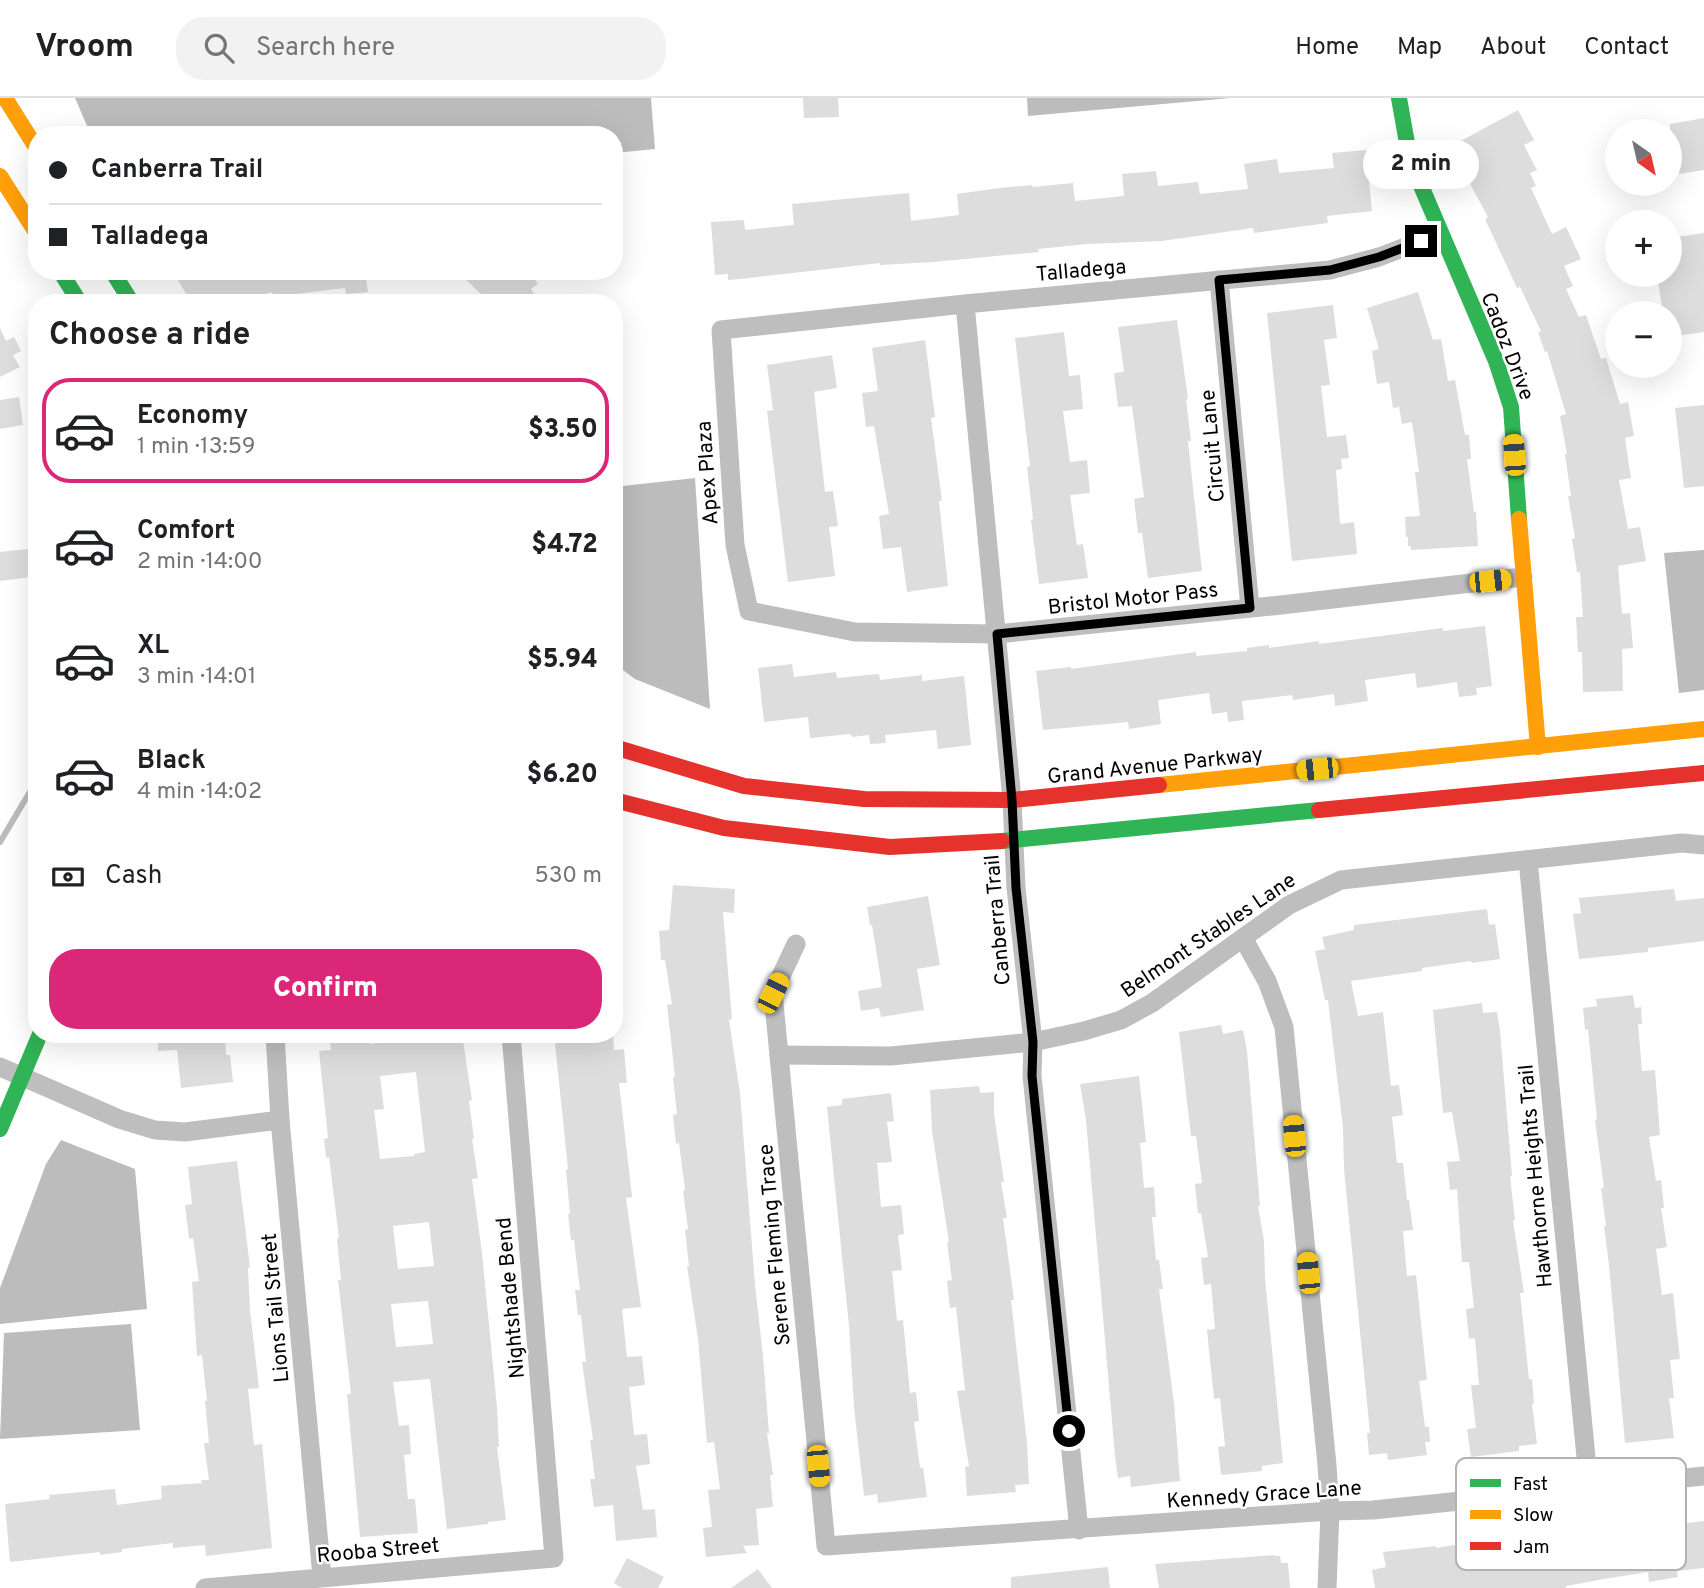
<!DOCTYPE html>
<meta charset="utf-8">
<style>
:root{--surface:#fff;--page:#f2f2f2;--text:#202124;--muted:#757577;--line:#e0e0e0;--accent:#db2777}
body{margin:0;font-family:Overpass,sans-serif;background:var(--page);color:var(--text);height:100vh;display:flex;flex-direction:column;font-size:26px;white-space:nowrap}
*{box-sizing:border-box;margin:0}
p{font-size:23px;color:var(--muted)}
.icon{flex:none;width:38px;height:38px;fill:none;stroke:currentColor;stroke-width:2;stroke-linecap:round;stroke-linejoin:round}
.map{position:relative;flex:1;overflow:hidden}
.sheet{position:absolute;left:28px;top:196px;width:595px;height:749px;display:flex;flex-direction:column;background:var(--surface);border-radius:28px;box-shadow:0 7px 28px #0002}
.sheet>*{flex:none}
.guide{position:absolute;left:28px;top:28px;width:595px;height:154px;border-radius:28px;box-shadow:0 7px 28px #0002;display:grid;align-content:center;height:154px;padding:0 21px;background:var(--surface)}
.needle{width:46px;rotate:146deg}
.tools{position:absolute;left:1605px;top:21px;display:grid;gap:14px}
.tools a{display:grid;place-items:center;width:77px;height:77px;border-radius:50%;background:var(--surface);box-shadow:0 7px 28px #0002;font-size:35px}
.end{position:absolute;width:32px;height:32px;margin:-16px;border:9px solid #000;background:#fff;box-shadow:0 0 0 4px #fff}
.from{border-radius:50%}
.bubble{position:absolute;height:49px;border-radius:24px;background:var(--surface);box-shadow:0 7px 28px #0002;font-size:23px;font-weight:800;line-height:49px;text-align:center}
.car{position:absolute;width:21px;height:42px;margin:-21px -10px;border-radius:9px;box-shadow:0 0 5px 2px #0007;background:linear-gradient(#f5c518 24%,#345 0 40%,#f5c518 0 76%,#345 0 86%,#f5c518 0)}
.guide b{display:flex;align-items:center;gap:24px;height:66px;font-size:26px}
.guide b+b{border-top:2px solid var(--line)}
.guide i{width:18px;height:18px;background:var(--text)}
ul{padding:0;list-style:none}
li{display:flex;align-items:center;gap:21px;height:105px;margin:0 14px 10px;padding:0 7px;border:4px solid transparent;border-radius:28px}
li div{flex:1}
li b{display:block;font-size:26px}
li em{font-style:normal;font-weight:800}
li.active{border-color:var(--accent)}
li>.icon{width:63px;height:63px;stroke-width:1.5}
h2{padding:0 21px;font-size:32px;line-height:84px}
.pay{display:flex;align-items:center;gap:18px;height:77px;padding:0 21px;font-size:26px}
.pay p{margin-inline-start:auto}
.action{display:flex;gap:14px;margin-top:auto;padding:14px 21px}
.action a{flex:1;height:80px;border-radius:28px;background:var(--accent);color:#fff;font-size:28px;font-weight:800;line-height:80px;text-align:center}
header{display:flex;align-items:center;gap:42px;box-sizing:border-box;height:98px;padding:0 35px;background:var(--surface);border-bottom:2px solid var(--line)}
header strong{font-size:33px}
nav{display:flex;gap:38px;margin-inline-start:auto;font-size:24px}
.search{width:490px;height:63px;background:var(--page);display:flex;align-items:center;gap:18px;box-sizing:border-box;padding:0 24px;border-radius:28px;color:var(--muted);font-size:26px}
.map>svg:first-child{display:block}
.water{fill:#bcbcbc}
.lines{fill:none;stroke-linecap:round;stroke-linejoin:round}
.stream{stroke:#bcbcbc;stroke-width:6}
.building{fill:#ddd;fill-rule:evenodd}
.street{stroke:#bebebe;stroke-width:19}
.fast{stroke:#30b455;stroke-width:16}
.slow{stroke:#ff9f0a;stroke-width:16}
.jam{stroke:#e5322d;stroke-width:16}
.route{stroke:#000;stroke-width:9}
.labels{text-anchor:middle;stroke-width:5;stroke-linejoin:round;paint-order:stroke}
.street-label{font-size:21px;fill:#000;stroke:#fff}
.key{fill:#fff;stroke:#b2b2b2;stroke-width:2}
.key-label{font-size:19px;fill:#000}
</style>
<header>
<strong>Vroom</strong>
<div class="search"><svg class="icon" aria-label="search" viewBox="0 0 24 24"><circle cx="10" cy="10" r="6"/><path d="M15 15l6 6"/></svg>Search here</div>
<nav><a>Home</a><a>Map</a><a>About</a><a>Contact</a></nav>
</header>
<div class="map">
<svg width="1704" height="1490" viewBox="0 0 1704 1490">
<rect width="100%" height="100%" fill="#fff"/>
<g class="water">
<polygon points="75,0 651,0 655,51 614,55 614,37 91,37"/>
<polygon points="1027,0 1231,0 1028,18"/>
<polygon points="695,380 710,611 635,581 623,572 614,468 614,389"/>
<polygon points="1704,452 1704,592 1679,595 1664,455"/>
<polygon points="61,1042 135,1071 147,1211 0,1226 0,1190 46,1066"/>
<polygon points="131,1226 140,1332 0,1341 4,1235"/>
</g>
<g class="lines">
<polyline class="stream" points="0,744 37,682"/>
</g>
<g class="building">
<polygon points="803,0 838,0 839,19 804,20"/>
<polygon points="1518,12 1534,42 1524,47 1537,72 1530,75 1536,88 1531,90 1552,136 1566,129 1581,161 1564,168 1573,188 1566,191 1579,219 1586,217 1601,261 1606,260 1620,306 1628,304 1634,338 1625,340 1631,380 1619,382 1628,431 1640,429 1646,463 1618,468 1622,516 1630,515 1633,550 1622,551 1623,593 1583,594 1582,554 1578,554 1576,519 1583,519 1580,474 1577,474 1572,441 1575,440 1568,398 1571,398 1565,356 1567,356 1560,318 1566,316 1547,253 1545,254 1538,234 1541,233 1520,189 1517,190 1485,121 1488,119 1469,84 1476,80 1457,45"/>
<polygon points="1704,20 1704,72 1679,76 1679,73 1670,75 1670,26"/>
<polygon points="1366,52 1372,113 1327,118 1328,125 1254,135 1253,130 1162,143 1087,146 1038,151 1039,154 933,164 880,167 880,165 749,180 728,182 728,176 715,177 711,124 744,122 745,132 794,127 792,106 909,95 911,123 959,117 957,96 999,90 1032,87 1033,89 1073,85 1075,103 1124,98 1122,76 1156,73 1158,88 1198,84 1200,96 1248,91 1244,66 1277,61 1279,75 1334,70 1332,55"/>
<polygon points="1704,135 1704,234 1670,239 1670,215 1663,215 1657,177 1670,177 1670,147 1678,145 1677,139"/>
<polygon points="172,173 365,173 368,194 346,196 345,190 295,196 295,200 273,203 272,194 234,205 192,205"/>
<polygon points="457,173 530,173 538,186 531,191 540,205 490,205"/>
<polygon points="1418,194 1433,242 1441,241 1448,283 1455,282 1465,337 1469,337 1471,361 1467,361 1474,414 1476,414 1478,448 1411,452 1411,448 1408,448 1408,439 1406,439 1405,419 1420,418 1415,374 1419,374 1412,324 1402,326 1399,309 1393,310 1389,284 1377,286 1372,253 1379,251 1367,210"/>
<polygon points="1333,207 1337,240 1324,242 1330,287 1321,288 1327,339 1346,337 1349,360 1341,361 1342,371 1336,372 1340,426 1354,424 1357,456 1292,463 1267,215"/>
<polygon points="1177,222 1188,301 1186,302 1191,343 1188,343 1202,473 1148,480 1142,435 1138,435 1134,401 1144,399 1132,308 1118,309 1114,275 1124,274 1118,229"/>
<polygon points="0,230 6,243 14,239 21,253 13,257 20,269 0,279"/>
<polygon points="1064,234 1069,278 1080,277 1083,311 1063,313 1070,364 1087,362 1090,395 1070,397 1077,447 1083,446 1088,480 1039,486 1031,422 1033,421 1027,369 1030,368 1015,240"/>
<polygon points="925,242 935,319 931,320 942,403 939,403 948,488 907,494 901,449 883,451 879,418 889,416 874,328 866,329 862,295 878,293 872,250"/>
<polygon points="832,257 837,290 814,294 825,394 833,393 838,428 829,429 835,478 788,484 767,313 773,312 767,267"/>
<polygon points="19,299 23,327 0,331 0,302"/>
<polygon points="1704,307 1704,388 1684,390 1675,310"/>
<polygon points="28,451 31,479 0,483 0,454"/>
<polygon points="1485,528 1492,588 1476,590 1477,597 1459,599 1457,584 1417,590 1415,575 1365,582 1368,603 1335,608 1334,596 1293,602 1292,597 1242,603 1244,622 1228,624 1227,614 1212,616 1209,595 1158,602 1161,626 1129,631 1128,624 1043,632 1036,573 1071,569 1071,571 1196,554 1196,558 1247,553 1247,550 1269,547 1269,550 1319,543 1319,546 1443,530 1443,533"/>
<polygon points="792,566 794,579 836,574 837,580 879,576 880,582 922,577 922,583 964,578 971,647 938,651 936,632 885,637 886,645 870,646 869,637 852,639 851,636 810,640 808,619 764,624 758,570"/>
<polygon points="673,787 735,791 734,815 723,814 732,921 729,922 740,995 755,1187 763,1258 769,1335 767,1335 773,1377 770,1377 773,1409 756,1411 759,1447 743,1448 747,1455 706,1459 703,1430 712,1429 708,1392 720,1391 714,1344 707,1345 698,1241 687,1168 689,1168 685,1132 688,1131 683,1093 685,1092 679,1045 676,1046 673,1017 677,1016 673,980 675,979 667,907 672,906 665,862 661,862 659,833 669,832"/>
<polygon points="1674,791 1676,803 1704,800 1704,843 1648,850 1648,854 1579,861 1573,816 1581,815 1579,800"/>
<polygon points="928,798 940,867 917,871 924,912 881,919 879,910 861,913 858,893 882,889 872,827 870,827 867,809"/>
<polygon points="1487,811 1489,827 1495,826 1500,861 1472,865 1471,863 1422,870 1422,873 1351,883 1358,918 1383,914 1391,988 1399,987 1403,1017 1392,1019 1397,1065 1403,1065 1407,1102 1409,1102 1413,1132 1403,1133 1407,1178 1416,1177 1427,1282 1419,1283 1425,1329 1429,1329 1430,1344 1425,1344 1427,1357 1388,1362 1387,1355 1369,1357 1367,1335 1370,1335 1344,1071 1343,1030 1328,902 1325,902 1315,853 1325,851 1322,839 1354,832 1354,827"/>
<polygon points="1633,897 1635,910 1641,909 1642,926 1638,926 1642,973 1655,972 1660,1037 1649,1039 1656,1083 1661,1082 1664,1110 1661,1110 1667,1149 1656,1151 1662,1197 1673,1195 1680,1261 1670,1262 1674,1300 1669,1300 1674,1340 1625,1345 1609,1167 1604,1128 1606,1128 1601,1090 1604,1090 1595,1022 1597,1021 1588,931 1585,932 1583,910 1597,908 1596,901"/>
<polygon points="1482,905 1483,915 1497,914 1500,933 1512,1078 1510,1078 1515,1122 1513,1123 1524,1195 1520,1195 1529,1281 1532,1281 1534,1305 1532,1306 1537,1346 1519,1348 1519,1353 1471,1359 1467,1331 1476,1330 1471,1287 1479,1287 1475,1240 1469,1241 1466,1211 1474,1210 1469,1164 1462,1164 1457,1091 1450,1092 1447,1064 1460,1063 1452,1014 1443,1015 1433,912"/>
<polygon points="1221,927 1223,936 1243,932 1247,953 1260,1108 1258,1108 1264,1143 1265,1180 1283,1365 1262,1368 1262,1373 1221,1377 1218,1349 1225,1348 1220,1300 1214,1301 1207,1232 1215,1231 1211,1186 1204,1187 1201,1160 1208,1159 1201,1115 1198,1115 1195,1086 1202,1085 1196,1038 1191,1038 1179,934"/>
<polygon points="158,936 225,936 226,957 230,957 233,984 181,990 177,952 158,953"/>
<path d="M 329,936 L 370,936 L 371,946 L 436,936 L 462,936 L 472,1002 L 469,1003 L 474,1041 L 472,1041 L 478,1080 L 472,1081 L 482,1155 L 497,1309 L 499,1349 L 497,1349 L 506,1422 L 488,1424 L 488,1426 L 447,1431 L 430,1281 L 393,1284 L 399,1328 L 409,1327 L 411,1356 L 404,1357 L 408,1401 L 415,1401 L 418,1435 L 360,1439 L 347,1296 L 351,1296 L 338,1182 L 341,1182 L 337,1140 L 339,1140 L 329,1059 L 326,1060 L 324,1041 L 328,1040 L 319,953 L 331,952 ZM 416,974 L 425,1054 L 414,1056 L 414,1058 L 380,1061 L 374,1012 L 384,1011 L 380,978 ZM 429,1124 L 434,1168 L 398,1171 L 393,1128 ZM 428,1203 L 433,1246 L 396,1249 L 391,1206 Z"/>
<polygon points="554,936 613,936 614,952 624,951 627,985 619,985 632,1099 626,1100 641,1209 622,1211 627,1259 642,1258 645,1287 629,1289 634,1337 647,1336 650,1366 636,1368 643,1412 655,1411 657,1439 616,1443 613,1407 594,1409 590,1381 595,1381 590,1342 593,1342 582,1264 586,1264 581,1217 578,1217 575,1192 580,1192 574,1142 571,1142 568,1116 570,1116 566,1072 568,1071"/>
<polygon points="1139,978 1146,1044 1140,1045 1144,1090 1154,1089 1156,1119 1152,1119 1156,1162 1159,1162 1163,1191 1159,1191 1174,1305 1180,1383 1131,1389 1130,1378 1118,1380 1115,1358 1086,1022 1080,986"/>
<polygon points="979,988 980,995 994,994 994,1016 1004,1084 1001,1084 1007,1120 1003,1120 1014,1202 1011,1202 1027,1345 1029,1386 1015,1387 1016,1394 967,1398 965,1369 969,1368 957,1293 965,1292 956,1209 950,1210 947,1183 952,1182 947,1144 949,1144 932,1033 930,992"/>
<polygon points="891,995 894,1023 887,1024 892,1064 877,1065 881,1109 901,1107 904,1136 898,1137 902,1172 892,1173 897,1223 903,1222 910,1295 916,1294 919,1323 914,1324 920,1370 923,1370 927,1399 878,1405 877,1396 864,1398 854,1309 849,1228 827,1009 842,1007 842,1001"/>
<polygon points="237,1063 250,1169 248,1170 250,1212 259,1290 248,1291 254,1347 262,1346 272,1450 206,1458 205,1447 173,1450 173,1445 122,1451 122,1454 100,1457 100,1454 10,1464 5,1406 50,1401 49,1397 115,1391 117,1407 162,1401 161,1388 202,1385 201,1382 209,1382 204,1345 209,1345 205,1303 207,1303 202,1257 197,1258 192,1184 199,1183 193,1140 189,1141 185,1107 192,1106 188,1069"/>
<polygon points="1704,1423 1704,1470 1677,1473 1678,1479 1649,1484 1648,1474 1604,1481 1566,1488 1566,1490 1375,1490 1372,1472 1386,1469 1383,1454 1436,1448 1436,1450 1480,1443 1481,1445 1519,1440 1519,1442 1558,1435 1558,1439 1670,1425 1670,1427"/>
<polygon points="1275,1457 1275,1458 1280,1458 1281,1465 1288,1465 1290,1490 1159,1490 1155,1466"/>
<polygon points="627,1460 664,1479 658,1490 622,1490 614,1485"/>
<polygon points="1108,1469 1110,1490 1011,1490 1011,1479"/>
<polygon points="758,1471 772,1490 731,1490"/>
</g>
<g class="lines">
<g class="street">
<polyline points="1439,136 1379,159 1330,172 965,206 721,232 735,447 749,513 855,534 997,536 1281,507 1523,479"/>
<polyline points="1219,182 1250,510"/>
<polyline points="965,206 1012,702 1016,790 1033,944 1032,978 1079,1432"/>
<polyline points="1528,762 1589,1390"/>
<polyline points="1243,840 1267,883 1284,929 1327,1367 1330,1413 1327,1490"/>
<polyline points="796,846 773,895 826,1448 1330,1413 1373,1412 1704,1378"/>
<polyline points="275,936 280,1022 322,1479"/>
<polyline points="779,957 891,958 1033,944 1084,933 1121,922 1152,905 1289,807 1341,782 1682,745 1704,747"/>
<polyline points="0,969 119,1021 155,1032 185,1034 280,1022"/>
<polyline points="205,1490 554,1460 511,936"/>
</g>
<g class="fast">
<polyline points="1399,0 1410,62 1496,263 1511,309 1519,421"/>
<polyline points="60,173 80,205"/>
<polyline points="112,173 132,205"/>
<polyline points="1002,743 1319,712"/>
<polyline points="0,1031 40,936"/>
</g>
<g class="slow">
<polyline points="5,0 37,51"/>
<polyline points="0,78 37,136"/>
<polyline points="1519,421 1538,649"/>
<polyline points="1159,687 1704,631"/>
</g>
<g class="jam">
<polyline points="614,649 744,688 864,701 1012,702 1159,687"/>
<polyline points="614,702 724,730 890,749 1002,743"/>
<polyline points="1319,712 1704,675"/>
</g>
</g>
<g class="lines">
<polyline class="route" points="1069,1333 1032,978 1033,944 1016,790 1012,702 997,536 1250,510 1219,182 1330,172 1379,159 1421,143"/>
</g>
<g class="labels">
<g class="street-label">
<text transform="translate(1081 172) rotate(-5)" y="7">Talladega</text>
<text transform="translate(1508 248) rotate(69)" y="7">Cadoz Drive</text>
<text transform="translate(1212 348) rotate(-95)" y="7">Circuit Lane</text>
<text transform="translate(707 375) rotate(-94)" y="7">Apex Plaza</text>
<text transform="translate(1133 500) rotate(-6)" y="7">Bristol Motor Pass</text>
<text transform="translate(1155 667) rotate(-6)" y="7">Grand Avenue Parkway</text>
<text transform="translate(997 822) rotate(-95)" y="7">Canberra Trail</text>
<text transform="translate(1208 837) rotate(-34)" y="7">Belmont Stables Lane</text>
<text transform="translate(1535 1078) rotate(-95)" y="7">Hawthorne Heights Trail</text>
<text transform="translate(774 1147) rotate(-95)" y="7">Serene Fleming Trace</text>
<text transform="translate(510 1200) rotate(-95)" y="7">Nightshade Bend</text>
<text transform="translate(275 1210) rotate(-95)" y="7">Lions Tail Street</text>
<text transform="translate(1264 1396) rotate(-4)" y="7">Kennedy Grace Lane</text>
<text transform="translate(378 1452) rotate(-5)" y="7">Rooba Street</text>
</g>
</g>
<rect x="1456" y="1360" width="230" height="112" rx="10" class="key"/>
<rect x="1470" y="1381" width="31" height="8" fill="#30b455"/>
<rect x="1470" y="1412" width="31" height="9" fill="#ff9f0a"/>
<rect x="1470" y="1444" width="31" height="8" fill="#e5322d"/>
<g class="key-label">
<text x="1513" y="1392">Fast</text>
<text x="1513" y="1423">Slow</text>
<text x="1513" y="1455">Jam</text>
</g>
</svg>
<div class="tools">
<a><svg class="needle" viewBox="-14 -14 28 28"><path d="M0-13l5 13h-10z" fill="#e53935"/><path d="M0 13l5-13h-10z" fill="#757577"/></svg></a>
<a>+</a>
<a>−</a>
</div>
<i class="end from" style="left:1069px;top:1333px"></i>
<i class="end" style="left:1421px;top:143px"></i>
<div class="bubble" style="left:1363px;top:42px;width:116px">2 min</div>
<i class="car" style="left:1514px;top:357px;rotate:356deg"></i>
<i class="car" style="left:1490px;top:483px;rotate:84deg"></i>
<i class="car" style="left:1317px;top:671px;rotate:264deg"></i>
<i class="car" style="left:773px;top:895px;rotate:26deg"></i>
<i class="car" style="left:1294px;top:1038px;rotate:355deg"></i>
<i class="car" style="left:1308px;top:1175px;rotate:355deg"></i>
<i class="car" style="left:818px;top:1368px;rotate:175deg"></i>
<div class="guide">
<b><i class="from"></i>Canberra Trail</b>
<b><i></i>Talladega</b>
</div>
<section class="sheet">
<h2>Choose a ride</h2>
<ul>
<li class="active"><svg class="icon" aria-label="car" viewBox="0 0 24 24"><path d="M5 17H2v-5l4-1 3-4h7l3 4 3 1v5h-3M9 17h6M6 11h13"/><circle cx="7" cy="17" r="2"/><circle cx="17" cy="17" r="2"/></svg><div><b>Economy</b><p>1 min · 13:59</p></div><em>$3.50</em></li>
<li><svg class="icon" aria-label="car" viewBox="0 0 24 24"><path d="M5 17H2v-5l4-1 3-4h7l3 4 3 1v5h-3M9 17h6M6 11h13"/><circle cx="7" cy="17" r="2"/><circle cx="17" cy="17" r="2"/></svg><div><b>Comfort</b><p>2 min · 14:00</p></div><em>$4.72</em></li>
<li><svg class="icon" aria-label="car" viewBox="0 0 24 24"><path d="M5 17H2v-5l4-1 3-4h7l3 4 3 1v5h-3M9 17h6M6 11h13"/><circle cx="7" cy="17" r="2"/><circle cx="17" cy="17" r="2"/></svg><div><b>XL</b><p>3 min · 14:01</p></div><em>$5.94</em></li>
<li><svg class="icon" aria-label="car" viewBox="0 0 24 24"><path d="M5 17H2v-5l4-1 3-4h7l3 4 3 1v5h-3M9 17h6M6 11h13"/><circle cx="7" cy="17" r="2"/><circle cx="17" cy="17" r="2"/></svg><div><b>Black</b><p>4 min · 14:02</p></div><em>$6.20</em></li>
</ul>
<div class="pay"><svg class="icon" aria-label="cash" viewBox="0 0 24 24"><path d="M3 7h18v10H3z"/><circle cx="12" cy="12" r="2"/></svg>Cash<p>530 m</p></div>
<div class="action"><a>Confirm</a></div>
</section>
</div>
